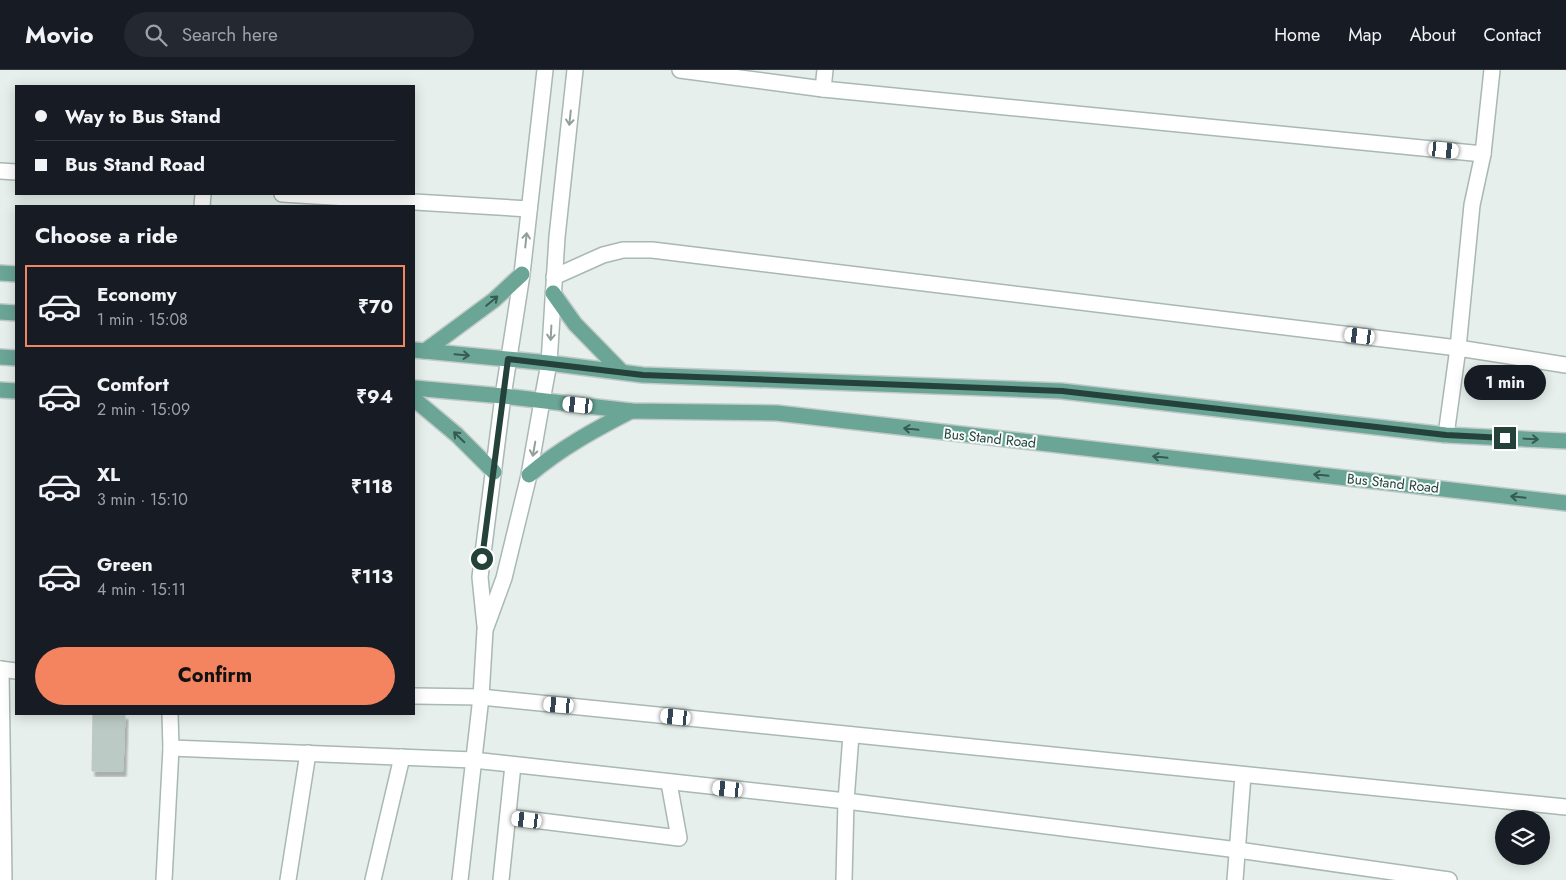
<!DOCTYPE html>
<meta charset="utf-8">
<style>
:root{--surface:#171b24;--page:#242831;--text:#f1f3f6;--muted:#9ea1a6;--line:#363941;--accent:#f4845f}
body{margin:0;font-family:Jost,sans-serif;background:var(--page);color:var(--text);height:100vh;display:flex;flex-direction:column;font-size:19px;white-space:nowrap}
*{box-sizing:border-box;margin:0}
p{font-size:16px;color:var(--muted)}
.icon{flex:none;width:28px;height:28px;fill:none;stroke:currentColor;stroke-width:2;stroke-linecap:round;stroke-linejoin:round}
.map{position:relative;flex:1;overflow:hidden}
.details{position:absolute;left:15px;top:135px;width:400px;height:510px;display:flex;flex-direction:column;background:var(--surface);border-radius:0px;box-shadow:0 2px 12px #0003}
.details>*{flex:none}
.hud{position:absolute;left:15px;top:15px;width:400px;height:110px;border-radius:0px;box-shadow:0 2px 12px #0003;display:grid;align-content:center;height:110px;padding:0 20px;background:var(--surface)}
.fabs{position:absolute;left:1495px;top:740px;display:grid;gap:10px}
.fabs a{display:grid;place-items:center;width:55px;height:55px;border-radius:50%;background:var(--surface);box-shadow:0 2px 12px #0003;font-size:25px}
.end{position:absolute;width:22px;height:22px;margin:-11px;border:6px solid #24423a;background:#fff;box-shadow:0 0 0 2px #fff}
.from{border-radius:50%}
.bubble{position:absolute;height:35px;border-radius:18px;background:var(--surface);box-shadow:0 2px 12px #0003;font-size:16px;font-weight:700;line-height:35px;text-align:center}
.car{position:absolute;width:15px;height:30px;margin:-15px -8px;border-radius:6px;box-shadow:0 0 4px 1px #0007;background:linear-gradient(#fff 24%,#345 0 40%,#fff 0 76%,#345 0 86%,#fff 0)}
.hud b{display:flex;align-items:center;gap:18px;height:48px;font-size:19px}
.hud b+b{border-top:1px solid var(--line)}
.hud i{width:12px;height:12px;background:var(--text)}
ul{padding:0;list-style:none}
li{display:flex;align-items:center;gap:15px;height:82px;margin:0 10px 8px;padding:0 10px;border:2px solid transparent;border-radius:0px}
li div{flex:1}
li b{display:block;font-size:19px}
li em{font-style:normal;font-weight:700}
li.active{border-color:var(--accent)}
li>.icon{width:45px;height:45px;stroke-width:1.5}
h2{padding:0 20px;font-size:22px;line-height:60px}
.button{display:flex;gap:10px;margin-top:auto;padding:10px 20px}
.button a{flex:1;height:58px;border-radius:30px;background:var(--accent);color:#111;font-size:20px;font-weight:700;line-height:58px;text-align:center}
header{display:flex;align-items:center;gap:30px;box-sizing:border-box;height:70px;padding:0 25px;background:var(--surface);border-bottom:1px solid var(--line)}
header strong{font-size:24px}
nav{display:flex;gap:28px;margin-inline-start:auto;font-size:18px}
.search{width:350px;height:45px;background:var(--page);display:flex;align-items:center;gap:12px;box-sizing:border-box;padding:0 18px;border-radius:28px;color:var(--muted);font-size:19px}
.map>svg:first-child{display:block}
.building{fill:#bbcac4;stroke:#b8c9c2;filter:url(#shadow)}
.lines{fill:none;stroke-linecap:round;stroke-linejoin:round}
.minor-casing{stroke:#a8b8b2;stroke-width:18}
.tertiary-casing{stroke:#a8b8b2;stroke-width:18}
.primary-casing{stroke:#c2cac8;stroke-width:18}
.minor{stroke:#fff;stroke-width:15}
.tertiary{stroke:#fff;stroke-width:15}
.primary{stroke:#6aa596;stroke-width:15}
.oneway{stroke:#92a09c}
.oneway2{stroke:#365b51}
.route{stroke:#24423a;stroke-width:6}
.labels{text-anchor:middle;stroke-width:4;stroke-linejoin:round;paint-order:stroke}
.street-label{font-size:14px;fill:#24423a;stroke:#f7fbf9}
</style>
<header>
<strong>Movio</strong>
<div class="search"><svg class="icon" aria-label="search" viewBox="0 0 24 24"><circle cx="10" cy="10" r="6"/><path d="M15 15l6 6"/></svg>Search here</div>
<nav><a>Home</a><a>Map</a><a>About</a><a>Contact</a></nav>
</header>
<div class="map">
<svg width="1566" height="810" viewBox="0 0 1566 810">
<defs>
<filter id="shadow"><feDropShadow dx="3" dy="5.5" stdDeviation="1" flood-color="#0004"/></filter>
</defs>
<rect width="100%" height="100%" fill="#e6efeb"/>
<polygon class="building" points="93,644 125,644 123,701 92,701"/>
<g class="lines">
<g class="minor-casing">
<g id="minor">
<polyline points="680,0 823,19"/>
<polyline points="825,0 823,19 1483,84"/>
<polyline points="0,101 16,102"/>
<polyline points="282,124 529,139"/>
<polyline points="202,136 203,124"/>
<polyline points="554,207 603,185 623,180 652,180 1458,278 1566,295"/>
<polyline points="1446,365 1458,278 1472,135 1483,84 1492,0"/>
<polyline points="485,556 480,507 503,326"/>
<polyline points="0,599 16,601"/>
<polyline points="1,599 4,810"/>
<polyline points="414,626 481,627 1566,737"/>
<polyline points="171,678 473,690 846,731 1238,780 1449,810"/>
<polyline points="508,747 679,768 669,713"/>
<polyline points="164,810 171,678 170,644"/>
<polyline points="288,810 308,683"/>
<polyline points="373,810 402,687"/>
<polyline points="460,810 481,627 485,560 504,508 529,405 542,331"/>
<polyline points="501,810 513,695"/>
<polyline points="844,810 846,731 851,665"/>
<polyline points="1235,810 1243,705"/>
</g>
</g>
<g class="tertiary-casing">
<g id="tertiary">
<polyline points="503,326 522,204 545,0"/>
<polyline points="542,331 549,293 557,167 575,0"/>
</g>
</g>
<g class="primary-casing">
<g id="primary">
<polyline points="0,203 16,204"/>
<polyline points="553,223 575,254 622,302"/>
<polyline points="0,242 16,243"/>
<polyline points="414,280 549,293 643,305 1061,321 1446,365 1566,371"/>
<polyline points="425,281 494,230 522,204"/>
<polyline points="0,287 16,288"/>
<polyline points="414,318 503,326 631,341 777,343 1566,433"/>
<polyline points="0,320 16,321"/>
<polyline points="414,329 457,365 494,402"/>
<path d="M 529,405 C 561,378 594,360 631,341"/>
</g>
</g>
<use href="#minor" class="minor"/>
<use href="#tertiary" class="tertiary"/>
<use href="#primary" class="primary"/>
</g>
<defs><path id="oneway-shaft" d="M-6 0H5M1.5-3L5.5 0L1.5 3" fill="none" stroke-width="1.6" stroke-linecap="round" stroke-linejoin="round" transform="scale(1.25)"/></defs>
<g class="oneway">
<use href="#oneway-shaft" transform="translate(570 48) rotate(96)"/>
<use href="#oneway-shaft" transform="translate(526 170) rotate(-84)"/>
<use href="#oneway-shaft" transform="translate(551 263) rotate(93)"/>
<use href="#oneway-shaft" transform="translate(534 379) rotate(100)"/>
</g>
<g class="oneway2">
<use href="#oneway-shaft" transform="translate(492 231) rotate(-40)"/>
<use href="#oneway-shaft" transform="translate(462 285) rotate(5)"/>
<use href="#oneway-shaft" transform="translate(911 359) rotate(-174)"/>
<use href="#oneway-shaft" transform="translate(459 367) rotate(-136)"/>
<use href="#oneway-shaft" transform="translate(1531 369) rotate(3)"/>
<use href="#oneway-shaft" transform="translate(1160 387) rotate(-174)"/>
<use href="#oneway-shaft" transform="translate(1321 405) rotate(-174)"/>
<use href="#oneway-shaft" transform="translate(1518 427) rotate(-174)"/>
</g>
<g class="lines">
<polyline class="route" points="482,489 508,289 643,305 1062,321 1446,365 1505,368"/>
</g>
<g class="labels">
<g class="street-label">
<text transform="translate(990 368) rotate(6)" y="5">Bus Stand Road</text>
<text transform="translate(1393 413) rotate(6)" y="5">Bus Stand Road</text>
</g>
</g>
</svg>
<div class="fabs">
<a><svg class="icon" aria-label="layers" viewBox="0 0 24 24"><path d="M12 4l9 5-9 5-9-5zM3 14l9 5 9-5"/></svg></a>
</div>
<i class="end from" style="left:482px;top:489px"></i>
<i class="end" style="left:1505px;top:368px"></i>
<div class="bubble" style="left:1464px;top:295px;width:82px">1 min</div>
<i class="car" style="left:1444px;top:80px;rotate:96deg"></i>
<i class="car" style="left:1360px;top:266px;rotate:277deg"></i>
<i class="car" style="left:578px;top:335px;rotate:276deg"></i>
<i class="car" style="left:559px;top:635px;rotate:275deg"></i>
<i class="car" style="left:676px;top:647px;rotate:276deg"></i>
<i class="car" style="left:728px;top:719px;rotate:276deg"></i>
<i class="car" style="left:527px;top:750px;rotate:277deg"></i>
<div class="hud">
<b><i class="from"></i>Way to Bus Stand</b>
<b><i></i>Bus Stand Road</b>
</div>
<section class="details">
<h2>Choose a ride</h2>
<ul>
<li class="active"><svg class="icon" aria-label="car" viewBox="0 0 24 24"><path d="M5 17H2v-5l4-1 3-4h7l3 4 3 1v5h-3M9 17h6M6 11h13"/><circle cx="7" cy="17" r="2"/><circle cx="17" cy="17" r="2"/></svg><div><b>Economy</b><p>1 min · 15:08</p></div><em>₹70</em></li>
<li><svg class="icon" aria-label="car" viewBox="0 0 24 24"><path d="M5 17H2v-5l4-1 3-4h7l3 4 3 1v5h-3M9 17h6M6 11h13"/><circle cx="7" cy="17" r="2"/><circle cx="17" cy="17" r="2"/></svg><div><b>Comfort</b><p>2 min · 15:09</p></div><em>₹94</em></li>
<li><svg class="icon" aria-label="car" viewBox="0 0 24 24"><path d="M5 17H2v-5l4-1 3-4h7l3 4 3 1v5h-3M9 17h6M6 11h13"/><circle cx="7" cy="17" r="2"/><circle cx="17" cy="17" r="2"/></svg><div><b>XL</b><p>3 min · 15:10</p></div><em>₹118</em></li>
<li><svg class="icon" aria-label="car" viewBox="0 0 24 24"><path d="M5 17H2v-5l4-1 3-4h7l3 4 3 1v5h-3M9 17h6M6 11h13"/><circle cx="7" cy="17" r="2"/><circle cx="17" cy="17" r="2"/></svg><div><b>Green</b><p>4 min · 15:11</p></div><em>₹113</em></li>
</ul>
<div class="button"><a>Confirm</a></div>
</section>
</div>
